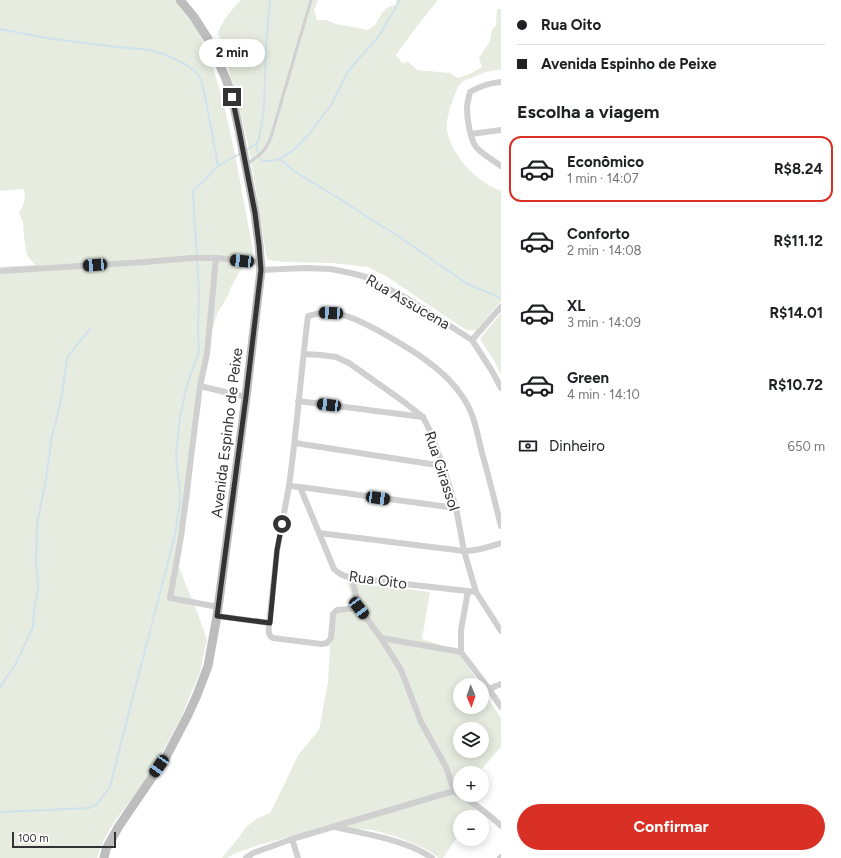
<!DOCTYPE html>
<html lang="pt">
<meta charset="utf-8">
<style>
:root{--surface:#fff;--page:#f6f6f6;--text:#202124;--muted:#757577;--line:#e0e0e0;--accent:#d93025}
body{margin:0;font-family:Figtree,sans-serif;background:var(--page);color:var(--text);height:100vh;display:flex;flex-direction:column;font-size:15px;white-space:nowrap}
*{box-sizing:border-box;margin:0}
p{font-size:13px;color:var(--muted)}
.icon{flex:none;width:22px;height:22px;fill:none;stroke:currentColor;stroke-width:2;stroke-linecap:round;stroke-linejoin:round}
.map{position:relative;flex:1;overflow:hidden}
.drawer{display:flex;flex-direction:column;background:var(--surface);width:340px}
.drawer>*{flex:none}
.top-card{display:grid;align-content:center;height:88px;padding:0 16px;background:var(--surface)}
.needle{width:26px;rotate:178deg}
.controls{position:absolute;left:453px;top:678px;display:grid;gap:8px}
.controls a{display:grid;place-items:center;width:36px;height:36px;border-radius:50%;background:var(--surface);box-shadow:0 2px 10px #0003;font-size:20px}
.scale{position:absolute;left:12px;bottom:10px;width:104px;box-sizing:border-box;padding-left:4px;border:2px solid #333;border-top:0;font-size:11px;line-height:14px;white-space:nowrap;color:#333;-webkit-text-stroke:3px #fff;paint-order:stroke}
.end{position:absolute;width:18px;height:18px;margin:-9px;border:5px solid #333;background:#fff;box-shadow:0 0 0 2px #fff}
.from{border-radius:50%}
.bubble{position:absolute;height:28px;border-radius:14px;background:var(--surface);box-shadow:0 2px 10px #0003;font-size:13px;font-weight:700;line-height:28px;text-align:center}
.car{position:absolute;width:12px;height:24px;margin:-12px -6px;border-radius:5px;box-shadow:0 0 3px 1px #0007;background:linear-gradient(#222 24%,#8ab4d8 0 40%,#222 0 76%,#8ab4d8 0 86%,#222 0)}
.top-card b{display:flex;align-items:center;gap:14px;height:38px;font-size:15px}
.top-card b+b{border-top:1px solid var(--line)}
.top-card i{width:10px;height:10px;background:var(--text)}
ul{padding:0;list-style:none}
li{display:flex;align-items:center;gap:12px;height:66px;margin:0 8px 6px;padding:0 8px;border:2px solid transparent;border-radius:12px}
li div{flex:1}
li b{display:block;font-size:15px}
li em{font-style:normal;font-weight:700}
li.current{border-color:var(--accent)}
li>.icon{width:36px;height:36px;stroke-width:1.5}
h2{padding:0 16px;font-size:18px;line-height:48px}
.pay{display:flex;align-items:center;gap:10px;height:44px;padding:0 16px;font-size:15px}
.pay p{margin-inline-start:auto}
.primary-button{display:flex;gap:8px;margin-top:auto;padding:8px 16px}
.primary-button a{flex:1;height:46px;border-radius:24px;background:var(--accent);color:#fff;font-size:16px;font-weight:700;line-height:46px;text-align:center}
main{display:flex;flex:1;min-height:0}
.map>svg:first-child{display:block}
.green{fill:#e6ecdf;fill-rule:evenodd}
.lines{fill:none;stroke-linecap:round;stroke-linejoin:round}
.stream{stroke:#cfe2ee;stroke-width:2}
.lane{stroke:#d0d0d0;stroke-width:3}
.street{stroke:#d0d0d0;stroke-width:6}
.secondary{stroke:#bdbdbd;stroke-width:9}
.route{stroke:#333;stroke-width:5}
.labels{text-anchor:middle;stroke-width:4;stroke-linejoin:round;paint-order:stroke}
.street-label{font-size:15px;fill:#333;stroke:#fff}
</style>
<main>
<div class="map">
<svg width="501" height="858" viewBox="0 0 501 858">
<rect width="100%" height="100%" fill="#fff"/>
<g class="green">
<path d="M 0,0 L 175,0 C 184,11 194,22 200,35 C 219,77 229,124 238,170 C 243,199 249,228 254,257 L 240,271 L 229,291 L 230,292 L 217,314 L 207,348 L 199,394 L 190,496 L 178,565 L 199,617 L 207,640 L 200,672 L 180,720 L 148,778 L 117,818 L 103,841 L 97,858 L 0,858 L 0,267 L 35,265 L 27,255 L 24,236 L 23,222 L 19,213 C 24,205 27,198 23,189 L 0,191 Z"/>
<path d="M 241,0 L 318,0 L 314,10 L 317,20 L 326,20 L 336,24 L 368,30 L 375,25 L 382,13 L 387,8 L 396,4 L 396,0 L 438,0 L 414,30 L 396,55 L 402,63 L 409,62 L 417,70 L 450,73 L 458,78 L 472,73 L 482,67 L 479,58 L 490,41 L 492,29 L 496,26 L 497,9 L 501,9 L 501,70 C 489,70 479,74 469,79 C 466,80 463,81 461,83 C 455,89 445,121 447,129 C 450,155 477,182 501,191 L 501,301 L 476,331 L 467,330 L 460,326 L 389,278 L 368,267 L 332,263 L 285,262 L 268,260 L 266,255 C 260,217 255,179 247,141 C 239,104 228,68 218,32 C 223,20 232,9 241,0 Z"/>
<polygon points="501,313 501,375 495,362 480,339"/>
<path d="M 347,582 L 430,592 L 422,639 L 450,648 L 459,653 L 480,685 L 460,685 L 460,707 L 482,707 L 482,689 L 501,718 L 501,747 L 478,773 L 460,773 L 460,795 L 465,795 L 480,804 L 471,817 L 460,817 L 460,833 L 443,858 L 439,858 L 428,850 L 400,838 L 373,830 L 344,828 L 303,833 L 259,845 L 236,853 L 227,858 L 222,858 L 239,837 L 245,828 L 256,819 L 270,813 L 284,785 L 298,755 L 319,730 L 328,682 L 332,611 L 355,606 ZM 460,729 L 482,729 L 482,751 L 460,751 Z"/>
</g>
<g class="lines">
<g class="stream">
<polyline points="0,29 46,38 117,47 151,50 166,55 185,64 195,71 201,79 206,101 218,166"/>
<polyline points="256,144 259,157 263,161 270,161 280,159 296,148 309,134 331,105 348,71 379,36 400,0"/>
<polyline points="246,150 256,144 259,139 264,108 266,47 270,0"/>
<polyline points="280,159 294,171 343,201 364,215 398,236 466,283 501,298"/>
<polyline points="0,687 15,665 33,627 34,610 38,590 37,573 36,561 37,524 46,479 52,435 55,426 62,394 67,359 69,355 90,329"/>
<polyline points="0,812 89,808 96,805 110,787 122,739 175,535 180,501 180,489 178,476 176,455 180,416 188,382 199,352 198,331 199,293 193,193 193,191 204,181 218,166 241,153"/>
</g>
<path class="lane" d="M 247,164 C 260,155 265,152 271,137 L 311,0"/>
<g class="street">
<path d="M 501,82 C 489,83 480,86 470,92 C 469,97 467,103 467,108 C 467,118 470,139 476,147 C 483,155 493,160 501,166"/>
<polyline points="471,134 501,130"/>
<polyline points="216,258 207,354 200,386 181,537 170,598 218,607"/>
<polyline points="261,270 305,268 331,269 351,273 366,277 408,299 472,340 492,371 501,388"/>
<polyline points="0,271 145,262 192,258 216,258 261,262"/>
<polyline points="472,340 501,307"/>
<polyline points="304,354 321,355 336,357 349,363 404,402 423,417 431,433 443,466 456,508 464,551 476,592 501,631"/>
<polyline points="200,386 246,397"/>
<polyline points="298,401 423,417"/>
<polyline points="295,443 443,466"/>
<path d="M 289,486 L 277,551 L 269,623 C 269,629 267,635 273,638 L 321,644 L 327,643 L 331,638 L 333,614 L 337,610 L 359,608"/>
<polyline points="300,487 456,508"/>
<path d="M 319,533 L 464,551 C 477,551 489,547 501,543"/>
<polyline points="352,578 359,608 381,638 401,670 421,722 446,767 454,791"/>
<polyline points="468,591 461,630 461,652 489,689 501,707"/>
<path d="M 476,592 L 352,578 C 345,576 340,575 334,569 L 300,487 L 289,486 C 297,429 301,372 308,316 C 335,307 356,319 379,331 C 407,347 444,368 462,396 C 474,412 477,433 482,453 C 489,477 495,502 501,526"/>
<polyline points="217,616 269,623"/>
<polyline points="381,638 461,652"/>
<polyline points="489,689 501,684"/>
<path d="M 461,795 C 475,804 489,814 501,826"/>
<path d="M 335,827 C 365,834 407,840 432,858"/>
<polyline points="292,839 298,858"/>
<polyline points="246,858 253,853 292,839 454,791 460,795"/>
<polyline points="500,858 501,857"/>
</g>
<polyline class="secondary" points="104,858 106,849 119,826 166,757 187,717 197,695 208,666 217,616 246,397 261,270 259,245 255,213 239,130 232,97 226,79 208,39 194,17 180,0"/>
</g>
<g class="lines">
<polyline class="route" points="232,97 239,130 255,213 259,245 261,270 246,397 217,616 270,623 277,550 282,524"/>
</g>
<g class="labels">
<g class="street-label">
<text transform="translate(408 302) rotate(30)" y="5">Rua Assucena</text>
<text transform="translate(227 433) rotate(-83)" y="5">Avenida Espinho de Peixe</text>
<text transform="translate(442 471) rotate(72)" y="5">Rua Girassol</text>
<text transform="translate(378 580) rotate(8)" y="5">Rua Oito</text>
</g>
</g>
</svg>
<div class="controls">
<a><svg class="needle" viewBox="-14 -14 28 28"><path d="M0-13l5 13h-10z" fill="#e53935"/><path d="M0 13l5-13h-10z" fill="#757577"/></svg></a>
<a><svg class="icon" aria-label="layers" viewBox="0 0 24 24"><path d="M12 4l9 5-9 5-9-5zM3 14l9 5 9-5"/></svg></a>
<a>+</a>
<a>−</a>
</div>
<div class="scale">100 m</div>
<i class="end from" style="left:282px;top:524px"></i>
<i class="end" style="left:232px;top:97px"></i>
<div class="bubble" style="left:199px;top:39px;width:66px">2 min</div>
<i class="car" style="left:242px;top:261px;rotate:276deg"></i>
<i class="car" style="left:95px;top:265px;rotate:266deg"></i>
<i class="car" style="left:331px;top:313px;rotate:273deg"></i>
<i class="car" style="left:329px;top:405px;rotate:277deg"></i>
<i class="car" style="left:378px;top:498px;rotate:98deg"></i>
<i class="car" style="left:359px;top:608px;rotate:143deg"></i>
<i class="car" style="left:159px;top:766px;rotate:215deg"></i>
</div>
<section class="drawer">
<div class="top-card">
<b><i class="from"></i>Rua Oito</b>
<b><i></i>Avenida Espinho de Peixe</b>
</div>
<h2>Escolha a viagem</h2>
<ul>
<li class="current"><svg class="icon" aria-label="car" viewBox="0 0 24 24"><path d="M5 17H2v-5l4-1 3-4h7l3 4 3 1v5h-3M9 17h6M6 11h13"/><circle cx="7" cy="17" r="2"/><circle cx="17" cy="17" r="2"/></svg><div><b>Econômico</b><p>1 min · 14:07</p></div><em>R$8.24</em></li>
<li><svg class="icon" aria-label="car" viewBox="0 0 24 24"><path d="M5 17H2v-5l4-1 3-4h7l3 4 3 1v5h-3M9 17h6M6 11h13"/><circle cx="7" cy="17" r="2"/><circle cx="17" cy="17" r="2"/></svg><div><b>Conforto</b><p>2 min · 14:08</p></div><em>R$11.12</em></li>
<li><svg class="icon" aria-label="car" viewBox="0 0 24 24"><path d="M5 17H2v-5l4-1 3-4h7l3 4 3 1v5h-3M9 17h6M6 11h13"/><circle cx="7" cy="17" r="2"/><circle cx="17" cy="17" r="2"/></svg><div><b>XL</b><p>3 min · 14:09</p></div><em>R$14.01</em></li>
<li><svg class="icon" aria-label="car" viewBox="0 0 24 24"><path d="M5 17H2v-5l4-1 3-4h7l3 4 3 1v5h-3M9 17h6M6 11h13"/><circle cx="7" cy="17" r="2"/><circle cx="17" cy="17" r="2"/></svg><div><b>Green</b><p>4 min · 14:10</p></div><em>R$10.72</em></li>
</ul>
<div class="pay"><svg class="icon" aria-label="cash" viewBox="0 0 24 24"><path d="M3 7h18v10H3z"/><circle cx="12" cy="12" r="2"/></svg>Dinheiro<p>650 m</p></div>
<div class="primary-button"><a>Confirmar</a></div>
</section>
</main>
